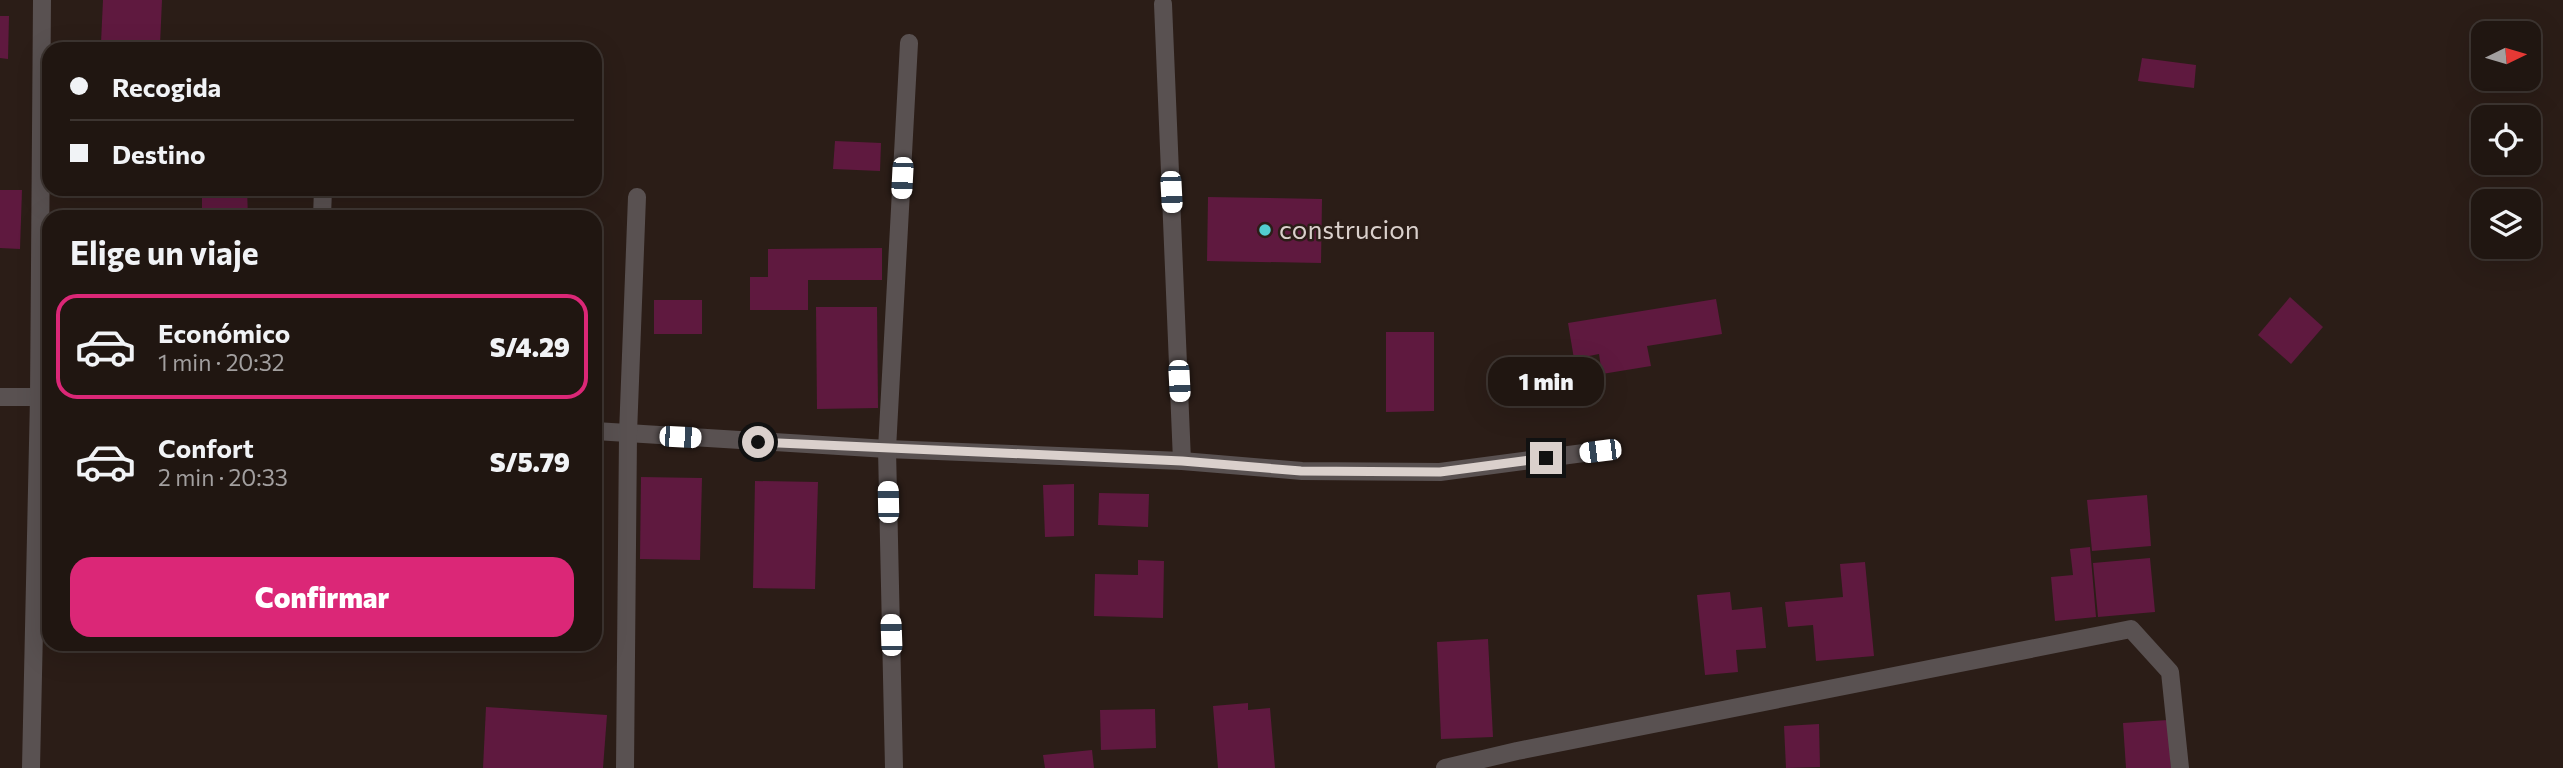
<!DOCTYPE html>
<html lang="es">
<meta charset="utf-8">
<style>
:root{--surface:#201611;--page:#281f1a;--text:#f1f3f6;--muted:#a29f9f;--line:#3d3531;--accent:#db2777}
body{margin:0;font-family:Commissioner,sans-serif;background:var(--page);color:var(--text);height:100vh;display:flex;flex-direction:column;font-size:26px;white-space:nowrap}
*{box-sizing:border-box;margin:0}
p{font-size:23px;color:var(--muted)}
.icon{flex:none;width:38px;height:38px;fill:none;stroke:currentColor;stroke-width:2;stroke-linecap:round;stroke-linejoin:round}
.map{position:relative;flex:1;overflow:hidden}
.side{position:absolute;left:42px;top:210px;width:560px;height:441px;display:flex;flex-direction:column;background:var(--surface);border-radius:21px;box-shadow:0 7px 28px #0002,0 0 0 2px var(--line)}
.side>*{flex:none}
.banner{position:absolute;left:42px;top:42px;width:560px;height:154px;border-radius:21px;box-shadow:0 7px 28px #0002,0 0 0 2px var(--line);display:grid;align-content:center;height:154px;padding:0 28px;background:var(--surface)}
.needle{width:46px;rotate:85deg}
.tools{position:absolute;left:2471px;top:21px;display:grid;gap:14px}
.tools a{display:grid;place-items:center;width:70px;height:70px;border-radius:14px;background:var(--surface);box-shadow:0 7px 28px #0002,0 0 0 2px var(--line);font-size:35px}
.end{position:absolute;width:32px;height:32px;margin:-16px;border:9px solid #dad0cc;background:#111;box-shadow:0 0 0 4px #111}
.from{border-radius:50%}
.bubble{position:absolute;height:49px;border-radius:21px;background:var(--surface);box-shadow:0 7px 28px #0002,0 0 0 2px var(--line);font-size:23px;font-weight:800;line-height:49px;text-align:center}
.car{position:absolute;width:21px;height:42px;margin:-21px -10px;border-radius:9px;box-shadow:0 0 5px 2px #0007;background:linear-gradient(#fff 24%,#345 0 40%,#fff 0 76%,#345 0 86%,#fff 0)}
.banner b{display:flex;align-items:center;gap:24px;height:66px;font-size:26px}
.banner b+b{border-top:2px solid var(--line)}
.banner i{width:18px;height:18px;background:var(--text)}
ul{padding:0;list-style:none}
li{display:flex;align-items:center;gap:21px;height:105px;margin:0 14px 10px;padding:0 14px;border:4px solid transparent;border-radius:21px}
li div{flex:1}
li b{display:block;font-size:26px}
li em{font-style:normal;font-weight:800}
li.active{border-color:var(--accent)}
li>.icon{width:63px;height:63px;stroke-width:1.5}
h2{padding:0 28px;font-size:32px;line-height:84px}
.action{display:flex;gap:14px;margin-top:auto;padding:14px 28px}
.action a{flex:1;height:80px;border-radius:21px;background:var(--accent);color:#fff;font-size:28px;font-weight:800;line-height:80px;text-align:center}
.map>svg:first-child{display:block}
.building{fill:#5f193f}
.lines{fill:none;stroke-linecap:round;stroke-linejoin:round}
.street{stroke:#595151;stroke-width:18}
.route{stroke:#dad0cc;stroke-width:9}
.poi-dot{fill:#52cdcf;stroke:#2b1d17;stroke-width:2.5}
.labels{text-anchor:middle;stroke-width:5;stroke-linejoin:round;paint-order:stroke}
.poi-label{font-size:26px;fill:#dad0cc;stroke:#2b1d17;text-anchor:start}
</style>
<div class="map">
<svg width="2563" height="768" viewBox="0 0 2563 768">
<rect width="100%" height="100%" fill="#2b1d17"/>
<g class="building">
<polygon points="103,0 162,0 160,45 101,43"/>
<polygon points="0,16 9,16 8,59 0,58"/>
<polygon points="2142,58 2196,65 2194,88 2138,81"/>
<polygon points="835,141 881,143 880,171 833,169"/>
<polygon points="202,189 247,189 248,217 202,217"/>
<polygon points="0,190 22,190 20,249 0,248"/>
<polygon points="1208,197 1322,199 1321,263 1207,261"/>
<polygon points="882,248 882,280 808,280 808,310 750,310 750,277 768,277 768,249"/>
<polygon points="2290,297 2323,327 2291,364 2258,335"/>
<polygon points="1716,299 1722,334 1647,346 1651,366 1602,374 1599,354 1574,359 1568,323"/>
<rect x="654" y="300" width="48" height="34"/>
<polygon points="816,307 877,307 878,408 817,409"/>
<polygon points="1386,332 1434,332 1434,411 1386,412"/>
<polygon points="641,477 702,478 700,560 640,559"/>
<polygon points="755,481 818,482 815,589 753,588"/>
<polygon points="1074,484 1074,536 1045,537 1043,485"/>
<polygon points="1099,493 1149,494 1148,527 1098,525"/>
<polygon points="2147,495 2151,546 2092,551 2087,500"/>
<polygon points="2090,547 2096,617 2055,621 2051,577 2073,575 2070,549"/>
<polygon points="2150,558 2155,612 2098,617 2093,563"/>
<polygon points="1138,560 1164,561 1163,618 1094,616 1095,574 1138,575"/>
<polygon points="1865,562 1874,656 1816,661 1813,625 1788,627 1785,602 1843,597 1840,564"/>
<polygon points="1730,592 1732,610 1762,607 1766,648 1736,650 1738,672 1705,675 1697,595"/>
<polygon points="1488,639 1493,737 1441,739 1437,642"/>
<polygon points="1248,703 1248,710 1270,708 1275,768 1218,768 1213,706"/>
<polygon points="486,707 607,715 603,768 483,768"/>
<polygon points="1155,709 1156,748 1101,750 1100,710"/>
<polygon points="2168,720 2171,768 2126,768 2123,723"/>
<polygon points="1819,724 1820,767 1786,768 1784,726"/>
<polygon points="1092,750 1094,768 1045,768 1043,755"/>
</g>
<g class="lines">
<g class="street">
<polyline points="1163,4 1182,461"/>
<polyline points="322,217 323,189"/>
<polyline points="0,397 49,397"/>
<polyline points="595,431 887,449 1182,461 1302,471 1440,472 1599,451"/>
<polyline points="31,768 39,397 42,0"/>
<polyline points="625,768 628,434 637,197"/>
<polyline points="894,768 887,449 909,43"/>
<polyline points="1445,768 1517,751 2131,629 2170,672 2180,768"/>
</g>
</g>
<g class="lines">
<polyline class="route" points="758,442 1182,461 1301,471 1440,472 1546,458"/>
</g>
<circle class="poi-dot" cx="1265" cy="230" r="7"/>
<g class="labels">
<g class="poi-label">
<text x="1279" y="239">construcion</text>
</g>
</g>
</svg>
<div class="tools">
<a><svg class="needle" viewBox="-14 -14 28 28"><path d="M0-13l5 13h-10z" fill="#e53935"/><path d="M0 13l5-13h-10z" fill="#a29f9f"/></svg></a>
<a><svg class="icon" aria-label="locate" viewBox="0 0 24 24"><circle cx="12" cy="12" r="6"/><path d="M12 2v4M12 18v4M2 12h4M18 12h4"/></svg></a>
<a><svg class="icon" aria-label="layers" viewBox="0 0 24 24"><path d="M12 4l9 5-9 5-9-5zM3 14l9 5 9-5"/></svg></a>
</div>
<i class="end from" style="left:758px;top:442px"></i>
<i class="end" style="left:1546px;top:458px"></i>
<div class="bubble" style="left:1488px;top:357px;width:116px">1 min</div>
<i class="car" style="left:902px;top:178px;rotate:183deg"></i>
<i class="car" style="left:1171px;top:192px;rotate:177deg"></i>
<i class="car" style="left:1179px;top:381px;rotate:177deg"></i>
<i class="car" style="left:680px;top:437px;rotate:93deg"></i>
<i class="car" style="left:1600px;top:451px;rotate:263deg"></i>
<i class="car" style="left:888px;top:502px;rotate:359deg"></i>
<i class="car" style="left:891px;top:635px;rotate:358deg"></i>
<div class="banner">
<b><i class="from"></i>Recogida</b>
<b><i></i>Destino</b>
</div>
<section class="side">
<h2>Elige un viaje</h2>
<ul>
<li class="active"><svg class="icon" aria-label="car" viewBox="0 0 24 24"><path d="M5 17H2v-5l4-1 3-4h7l3 4 3 1v5h-3M9 17h6M6 11h13"/><circle cx="7" cy="17" r="2"/><circle cx="17" cy="17" r="2"/></svg><div><b>Económico</b><p>1 min · 20:32</p></div><em>S/4.29</em></li>
<li><svg class="icon" aria-label="car" viewBox="0 0 24 24"><path d="M5 17H2v-5l4-1 3-4h7l3 4 3 1v5h-3M9 17h6M6 11h13"/><circle cx="7" cy="17" r="2"/><circle cx="17" cy="17" r="2"/></svg><div><b>Confort</b><p>2 min · 20:33</p></div><em>S/5.79</em></li>
</ul>
<div class="action"><a>Confirmar</a></div>
</section>
</div>
